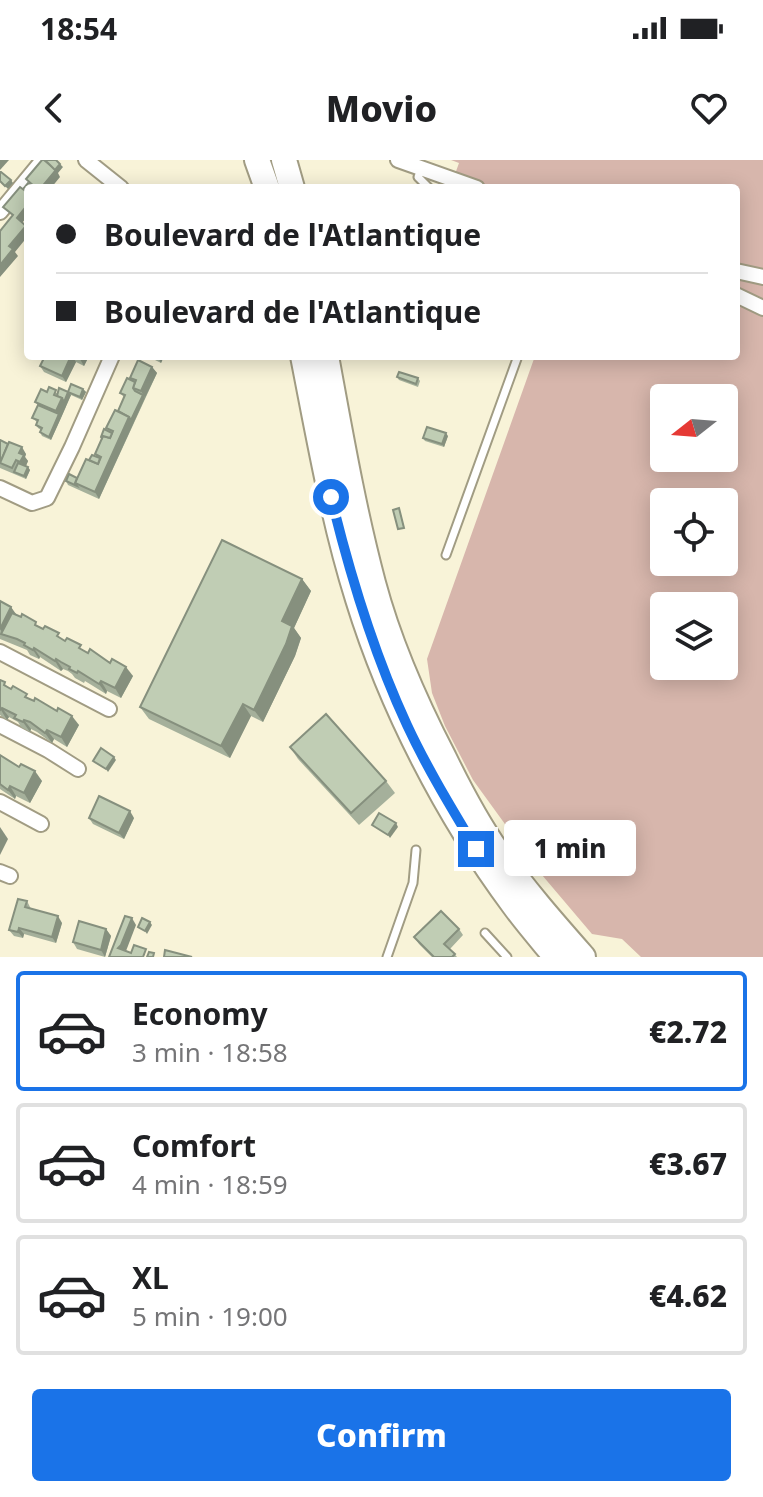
<!DOCTYPE html>
<meta charset="utf-8">
<style>
:root{--surface:#fff;--page:#f6f6f6;--text:#202124;--muted:#757577;--line:#e0e0e0;--accent:#1a73e8}
body{margin:0;font-family:"Noto Sans",sans-serif;background:var(--page);color:var(--text);height:100vh;display:flex;flex-direction:column;font-size:30px;white-space:nowrap}
*{box-sizing:border-box;margin:0}
p{font-size:26px;color:var(--muted)}
.icon{flex:none;width:44px;height:44px;fill:none;stroke:currentColor;stroke-width:2;stroke-linecap:round;stroke-linejoin:round}
.map{position:relative;height:797px;overflow:hidden}
.panel{display:flex;flex-direction:column;background:var(--surface);flex:1}
.panel>*{flex:none}
.hud{position:absolute;left:24px;top:24px;width:716px;height:176px;border-radius:8px;box-shadow:0 4px 20px #0003;display:grid;align-content:center;height:176px;padding:0 32px;background:var(--surface)}
.needle{width:52px;rotate:253deg}
.controls{position:absolute;left:650px;top:224px;display:grid;gap:16px}
.controls a{display:grid;place-items:center;width:88px;height:88px;border-radius:8px;background:var(--surface);box-shadow:0 4px 20px #0003;font-size:40px}
.end{position:absolute;width:36px;height:36px;margin:-18px;border:10px solid #1a73e8;background:#fff;box-shadow:0 0 0 4px #fff}
.from{border-radius:50%}
.bubble{position:absolute;height:56px;border-radius:8px;background:var(--surface);box-shadow:0 4px 20px #0003;font-size:26px;font-weight:800;line-height:56px;text-align:center}
.hud b{display:flex;align-items:center;gap:28px;height:76px;font-size:30px}
.hud b+b{border-top:2px solid var(--line)}
.hud i{width:20px;height:20px;background:var(--text)}
ul{padding:14px 0 0;list-style:none}
li{display:flex;align-items:center;gap:24px;height:120px;margin:0 16px 12px;padding:0 16px;border:4px solid var(--line);border-radius:8px}
li div{flex:1}
li b{display:block;font-size:30px}
li em{font-style:normal;font-weight:800}
li.selected{border-color:var(--accent)}
li>.icon{width:72px;height:72px;stroke-width:1.5}
.button{display:flex;gap:16px;margin-top:auto;padding:16px 32px}
.button a{flex:1;height:92px;border-radius:8px;background:var(--accent);color:#fff;font-size:32px;font-weight:800;line-height:92px;text-align:center}
.status{display:flex;justify-content:space-between;align-items:center;height:56px;padding:0 40px;background:var(--surface);direction:ltr}
.status svg{height:22px;fill:currentColor}
header{display:flex;justify-content:space-between;align-items:center;height:104px;padding:0 32px;background:var(--surface);font-size:36px;font-weight:800}
.map>svg:first-child{display:block}
.green{fill:#d7b6ac;fill-rule:evenodd}
.lines{fill:none;stroke-linecap:round;stroke-linejoin:round}
.service-casing{stroke:#a19c83;stroke-width:11}
.minor-casing{stroke:#a19c83;stroke-width:18}
.primary-casing{stroke:#a19c83;stroke-width:28}
.service{stroke:#fff;stroke-width:7}
.minor{stroke:#fff;stroke-width:14}
.primary{stroke:#fff;stroke-width:24}
.wall{fill:#a5b09b}
.shaded-wall{fill:#86907e}
.building{fill:#c0cdb4;stroke:#86907e;stroke-width:2}
.route{stroke:#1a73e8;stroke-width:10}
</style>
<div class="status"><b>18:54</b><svg viewBox="0 0 49 12"><path d="M0 12V9h3v3zM5 12V6h3v6zM10 12V3h3v9zM15 12V0h3v12zM26 1h20v11H26zM47 4h2v5h-2z"/></svg></div>
<header><svg class="icon" aria-label="back" viewBox="0 0 24 24"><path d="M15 5l-7 7 7 7"/></svg>Movio<svg class="icon" aria-label="heart" viewBox="0 0 24 24"><path d="M12 20l-8-8c-3-5 5-10 8-4 3-6 11-1 8 4z"/></svg></header>
<div class="map">
<svg width="763" height="797" viewBox="0 0 763 797">
<rect width="100%" height="100%" fill="#f8f3d8"/>
<path class="green" d="M 451,0 L 763,0 L 763,797 L 641,797 L 622,779 L 592,774 L 542,715 L 473,620 L 445,566 L 432,533 L 427,499 L 535,196 L 736,196 L 736,28 L 450,28 L 459,3 ZM 664,238 L 724,238 L 724,298 L 664,298 ZM 664,342 L 724,342 L 724,402 L 664,402 ZM 664,446 L 724,446 L 724,506 L 664,506 Z"/>
<g class="lines">
<g class="service-casing">
<g id="service">
<polyline points="421,9 418,17 429,28"/>
<polyline points="446,395 518,196"/>
<polyline points="485,773 507,797"/>
<polyline points="387,797 413,723 416,690"/>
</g>
</g>
<g class="minor-casing">
<g id="minor">
<polyline points="86,0 121,28"/>
<polyline points="398,0 477,28"/>
<polyline points="0,52 43,0"/>
<polyline points="736,111 763,117"/>
<polyline points="736,135 763,148"/>
<polyline points="0,328 32,343 47,338 72,287 112,196"/>
<polyline points="0,492 109,549"/>
<polyline points="0,565 48,590 78,609"/>
<polyline points="0,642 41,664"/>
<polyline points="0,712 10,716"/>
</g>
</g>
<g class="primary-casing">
<g id="primary">
<polyline points="257,0 267,28"/>
<polyline points="284,0 292,28"/>
<path d="M 303,196 C 319,277 333,359 358,439 C 391,546 447,655 514,745 C 527,763 542,780 556,797"/>
<path d="M 326,196 C 340,272 353,348 373,423 C 389,483 415,542 444,598 C 460,631 477,663 498,693 C 524,730 554,764 583,797"/>
</g>
</g>
<use href="#service" class="service"/>
<use href="#minor" class="minor"/>
<use href="#primary" class="primary"/>
</g>
<g class="wall">
<polygon points="56,196 89,196 84,206 76,202 66,222 44,212 40,206"/>
<polygon points="147,196 164,196 161,203"/>
<polygon points="152,207 157,213 99,339 68,325 66,321 77,318 89,300 97,297 95,294 102,279 101,277 109,271 106,268 118,251 124,237 120,233 132,221 130,218"/>
<polygon points="397,217 418,218 420,221 418,227 399,220"/>
<polygon points="83,229 86,232 82,240 71,235 51,280 42,276 40,272 41,270 38,268 36,265 37,262 32,258 38,245 35,242 47,232 58,233"/>
<polygon points="448,276 444,287 425,281 423,278"/>
<polygon points="0,280 26,294 25,297 28,301 26,306 30,310 26,319 0,308"/>
<polygon points="302,419 311,431 294,468 301,478 295,496 263,562 251,556 230,598 149,559 140,547"/>
<polygon points="0,441 11,447 15,455 133,516 121,538 107,531 106,534 85,521 84,523 75,518 72,514 68,511 63,509 61,511 40,497 39,499 30,495 27,490 0,479"/>
<polygon points="0,520 9,528 79,565 67,587 54,579 52,583 37,572 31,569 30,572 21,567 18,562 9,557 7,560 0,555"/>
<polygon points="290,587 386,621 395,633 359,665 298,599"/>
<polygon points="0,595 42,621 30,643 16,636 15,639 0,629"/>
<polygon points="89,658 134,658 124,679 93,664"/>
<polygon points="27,741 31,749 62,763 56,783 24,774 23,778 14,776 9,770"/>
<polygon points="106,769 111,776 105,797 77,789 73,782"/>
<polygon points="459,769 463,775 450,789 457,797 432,797 419,784 414,777"/>
</g>
<g class="shaded-wall">
<polygon points="0,0 9,0 0,10"/>
<polygon points="60,4 63,7 58,13 60,17 51,28 41,28"/>
<polygon points="11,20 13,23 8,29 5,26"/>
<polygon points="28,44 28,56 21,64 17,58"/>
<polygon points="26,66 28,69 28,76 15,92 18,96 0,117 0,105 9,86"/>
<polygon points="72,196 76,202 66,222 62,216"/>
<polygon points="81,196 89,196 84,206 80,199"/>
<polygon points="157,196 164,196 161,203"/>
<polygon points="152,207 157,213 145,238 141,231"/>
<polygon points="83,229 86,232 82,240 80,237"/>
<polygon points="68,232 71,235 61,258 56,251 62,238"/>
<polygon points="143,235 145,238 99,339 95,332 129,257"/>
<polygon points="59,254 61,258 51,280 49,277"/>
<polygon points="446,273 448,276 444,287 442,284"/>
<polygon points="22,287 26,294 25,297 28,301 25,308 20,302 19,293"/>
<polygon points="28,307 30,310 26,319 24,316"/>
<polygon points="302,419 311,431 294,468 301,478 295,496 263,562 254,550 282,461"/>
<polygon points="11,447 16,454 4,475 0,469"/>
<polygon points="34,488 40,497 39,499 33,490"/>
<polygon points="56,499 63,509 61,511 55,501"/>
<polygon points="126,507 133,516 121,538 115,528"/>
<polygon points="101,521 107,531 106,534 99,524"/>
<polygon points="243,544 251,556 230,598 221,586"/>
<polygon points="2,548 9,557 7,560 1,550"/>
<polygon points="72,556 79,565 67,587 61,577"/>
<polygon points="24,560 31,569 30,572 23,562"/>
<polygon points="47,570 54,579 52,583 45,573"/>
<polygon points="114,597 116,600 108,612 106,609"/>
<polygon points="35,611 42,621 30,643 24,633"/>
<polygon points="10,626 16,636 15,639 8,630"/>
<polygon points="130,651 134,658 124,679 119,673"/>
<polygon points="396,663 398,667 390,678 388,675"/>
<polygon points="0,667 8,679 0,695"/>
<polygon points="58,756 62,763 56,783 52,777"/>
<polygon points="132,758 136,765 126,791 118,788"/>
<polygon points="150,762 152,765 147,774 145,771"/>
<polygon points="19,768 24,774 23,778 18,772"/>
<polygon points="106,769 111,776 105,797 101,790"/>
</g>
<g class="building">
<polygon points="42,0 44,0 56,10 41,28 36,28 26,19"/>
<polygon points="47,0 56,0 60,4 55,10 46,1"/>
<polygon points="0,12 1,12 11,20 5,26 0,21"/>
<polygon points="28,23 35,28 28,28 28,33 23,29"/>
<polygon points="20,27 28,33 28,44 17,58 26,66 9,86 13,89 0,105 0,71 13,55 3,47"/>
<polygon points="45,196 55,197 56,196 71,196 62,216 40,206"/>
<polygon points="138,200 152,207 141,231 133,228 136,220 130,218"/>
<polygon points="399,212 418,218 416,224 397,217"/>
<polygon points="127,218 135,222 133,228 135,231 143,235 131,260 129,257 118,251 125,235 120,233"/>
<polygon points="71,224 83,229 80,237 68,232 64,242 62,238 57,236 59,228 68,232"/>
<polygon points="49,227 56,230 54,235 62,238 56,251 35,242 41,229 47,232"/>
<polygon points="38,245 59,254 49,277 40,272 42,268 36,265 38,260 32,258"/>
<polygon points="115,250 129,257 95,332 75,323 86,299 98,304 101,297 95,294 103,276 110,278 113,271 106,268"/>
<polygon points="427,267 446,273 442,284 423,278"/>
<polygon points="104,269 112,273 110,278 103,276 102,278 101,277"/>
<polygon points="0,280 8,284 0,303"/>
<polygon points="9,282 22,287 19,293 24,295 20,302 16,300 12,308 0,303"/>
<polygon points="92,295 100,298 98,304 89,300"/>
<polygon points="18,303 28,307 24,316 14,312"/>
<polygon points="69,314 77,318 75,323 77,326 66,321"/>
<polygon points="399,348 404,368 398,369 393,350"/>
<polygon points="222,380 302,419 282,461 292,466 286,484 254,550 243,544 221,586 140,547"/>
<polygon points="0,441 11,447 0,469"/>
<polygon points="12,453 21,457 22,454 36,462 35,465 43,469 45,466 59,473 57,476 65,481 67,478 81,485 79,488 88,493 90,489 110,503 112,499 126,507 115,528 101,521 99,524 78,511 77,513 69,509 70,507 61,502 56,499 55,501 34,488 33,490 24,485 25,483 17,479 1,474"/>
<polygon points="0,520 5,522 4,525 11,529 13,526 27,534 25,537 34,541 35,538 57,551 58,548 72,556 61,577 47,570 45,573 30,562 24,560 23,562 14,558 16,555 2,548 0,550"/>
<polygon points="326,554 386,621 351,653 290,587"/>
<polygon points="101,588 114,597 106,609 93,601"/>
<polygon points="0,595 19,607 21,604 35,611 24,633 10,626 8,630 0,624"/>
<polygon points="99,636 130,651 119,673 89,658"/>
<polygon points="379,653 396,663 388,675 372,665"/>
<polygon points="18,739 27,741 25,747 58,756 52,777 19,768 18,772 9,770"/>
<polygon points="441,751 459,769 444,784 455,794 452,797 434,797 414,777"/>
<polygon points="125,756 132,758 121,785 118,788 131,793 134,785 146,789 143,797 109,797"/>
<polygon points="142,758 150,762 145,771 138,767"/>
<polygon points="79,761 106,769 101,790 73,782"/>
<polygon points="165,790 192,797 164,797"/>
<polygon points="149,792 154,793 153,797 147,797"/>
</g>
<g class="lines">
<path class="route" d="M 331,337 C 350,415 373,492 407,565 C 427,608 452,649 476,689"/>
</g>
</svg>
<div class="controls">
<a><svg class="needle" viewBox="-14 -14 28 28"><path d="M0-13l5 13h-10z" fill="#e53935"/><path d="M0 13l5-13h-10z" fill="#757577"/></svg></a>
<a><svg class="icon" aria-label="locate" viewBox="0 0 24 24"><circle cx="12" cy="12" r="6"/><path d="M12 2v4M12 18v4M2 12h4M18 12h4"/></svg></a>
<a><svg class="icon" aria-label="layers" viewBox="0 0 24 24"><path d="M12 4l9 5-9 5-9-5zM3 14l9 5 9-5"/></svg></a>
</div>
<i class="end from" style="left:331px;top:337px"></i>
<i class="end" style="left:476px;top:689px"></i>
<div class="bubble" style="left:504px;top:660px;width:132px">1 min</div>
<div class="hud">
<b><i class="from"></i>Boulevard de l'Atlantique</b>
<b><i></i>Boulevard de l'Atlantique</b>
</div>
</div>
<section class="panel">
<ul>
<li class="selected"><svg class="icon" aria-label="car" viewBox="0 0 24 24"><path d="M5 17H2v-5l4-1 3-4h7l3 4 3 1v5h-3M9 17h6M6 11h13"/><circle cx="7" cy="17" r="2"/><circle cx="17" cy="17" r="2"/></svg><div><b>Economy</b><p>3 min · 18:58</p></div><em>€2.72</em></li>
<li><svg class="icon" aria-label="car" viewBox="0 0 24 24"><path d="M5 17H2v-5l4-1 3-4h7l3 4 3 1v5h-3M9 17h6M6 11h13"/><circle cx="7" cy="17" r="2"/><circle cx="17" cy="17" r="2"/></svg><div><b>Comfort</b><p>4 min · 18:59</p></div><em>€3.67</em></li>
<li><svg class="icon" aria-label="car" viewBox="0 0 24 24"><path d="M5 17H2v-5l4-1 3-4h7l3 4 3 1v5h-3M9 17h6M6 11h13"/><circle cx="7" cy="17" r="2"/><circle cx="17" cy="17" r="2"/></svg><div><b>XL</b><p>5 min · 19:00</p></div><em>€4.62</em></li>
</ul>
<div class="button"><a>Confirm</a></div>
</section>
